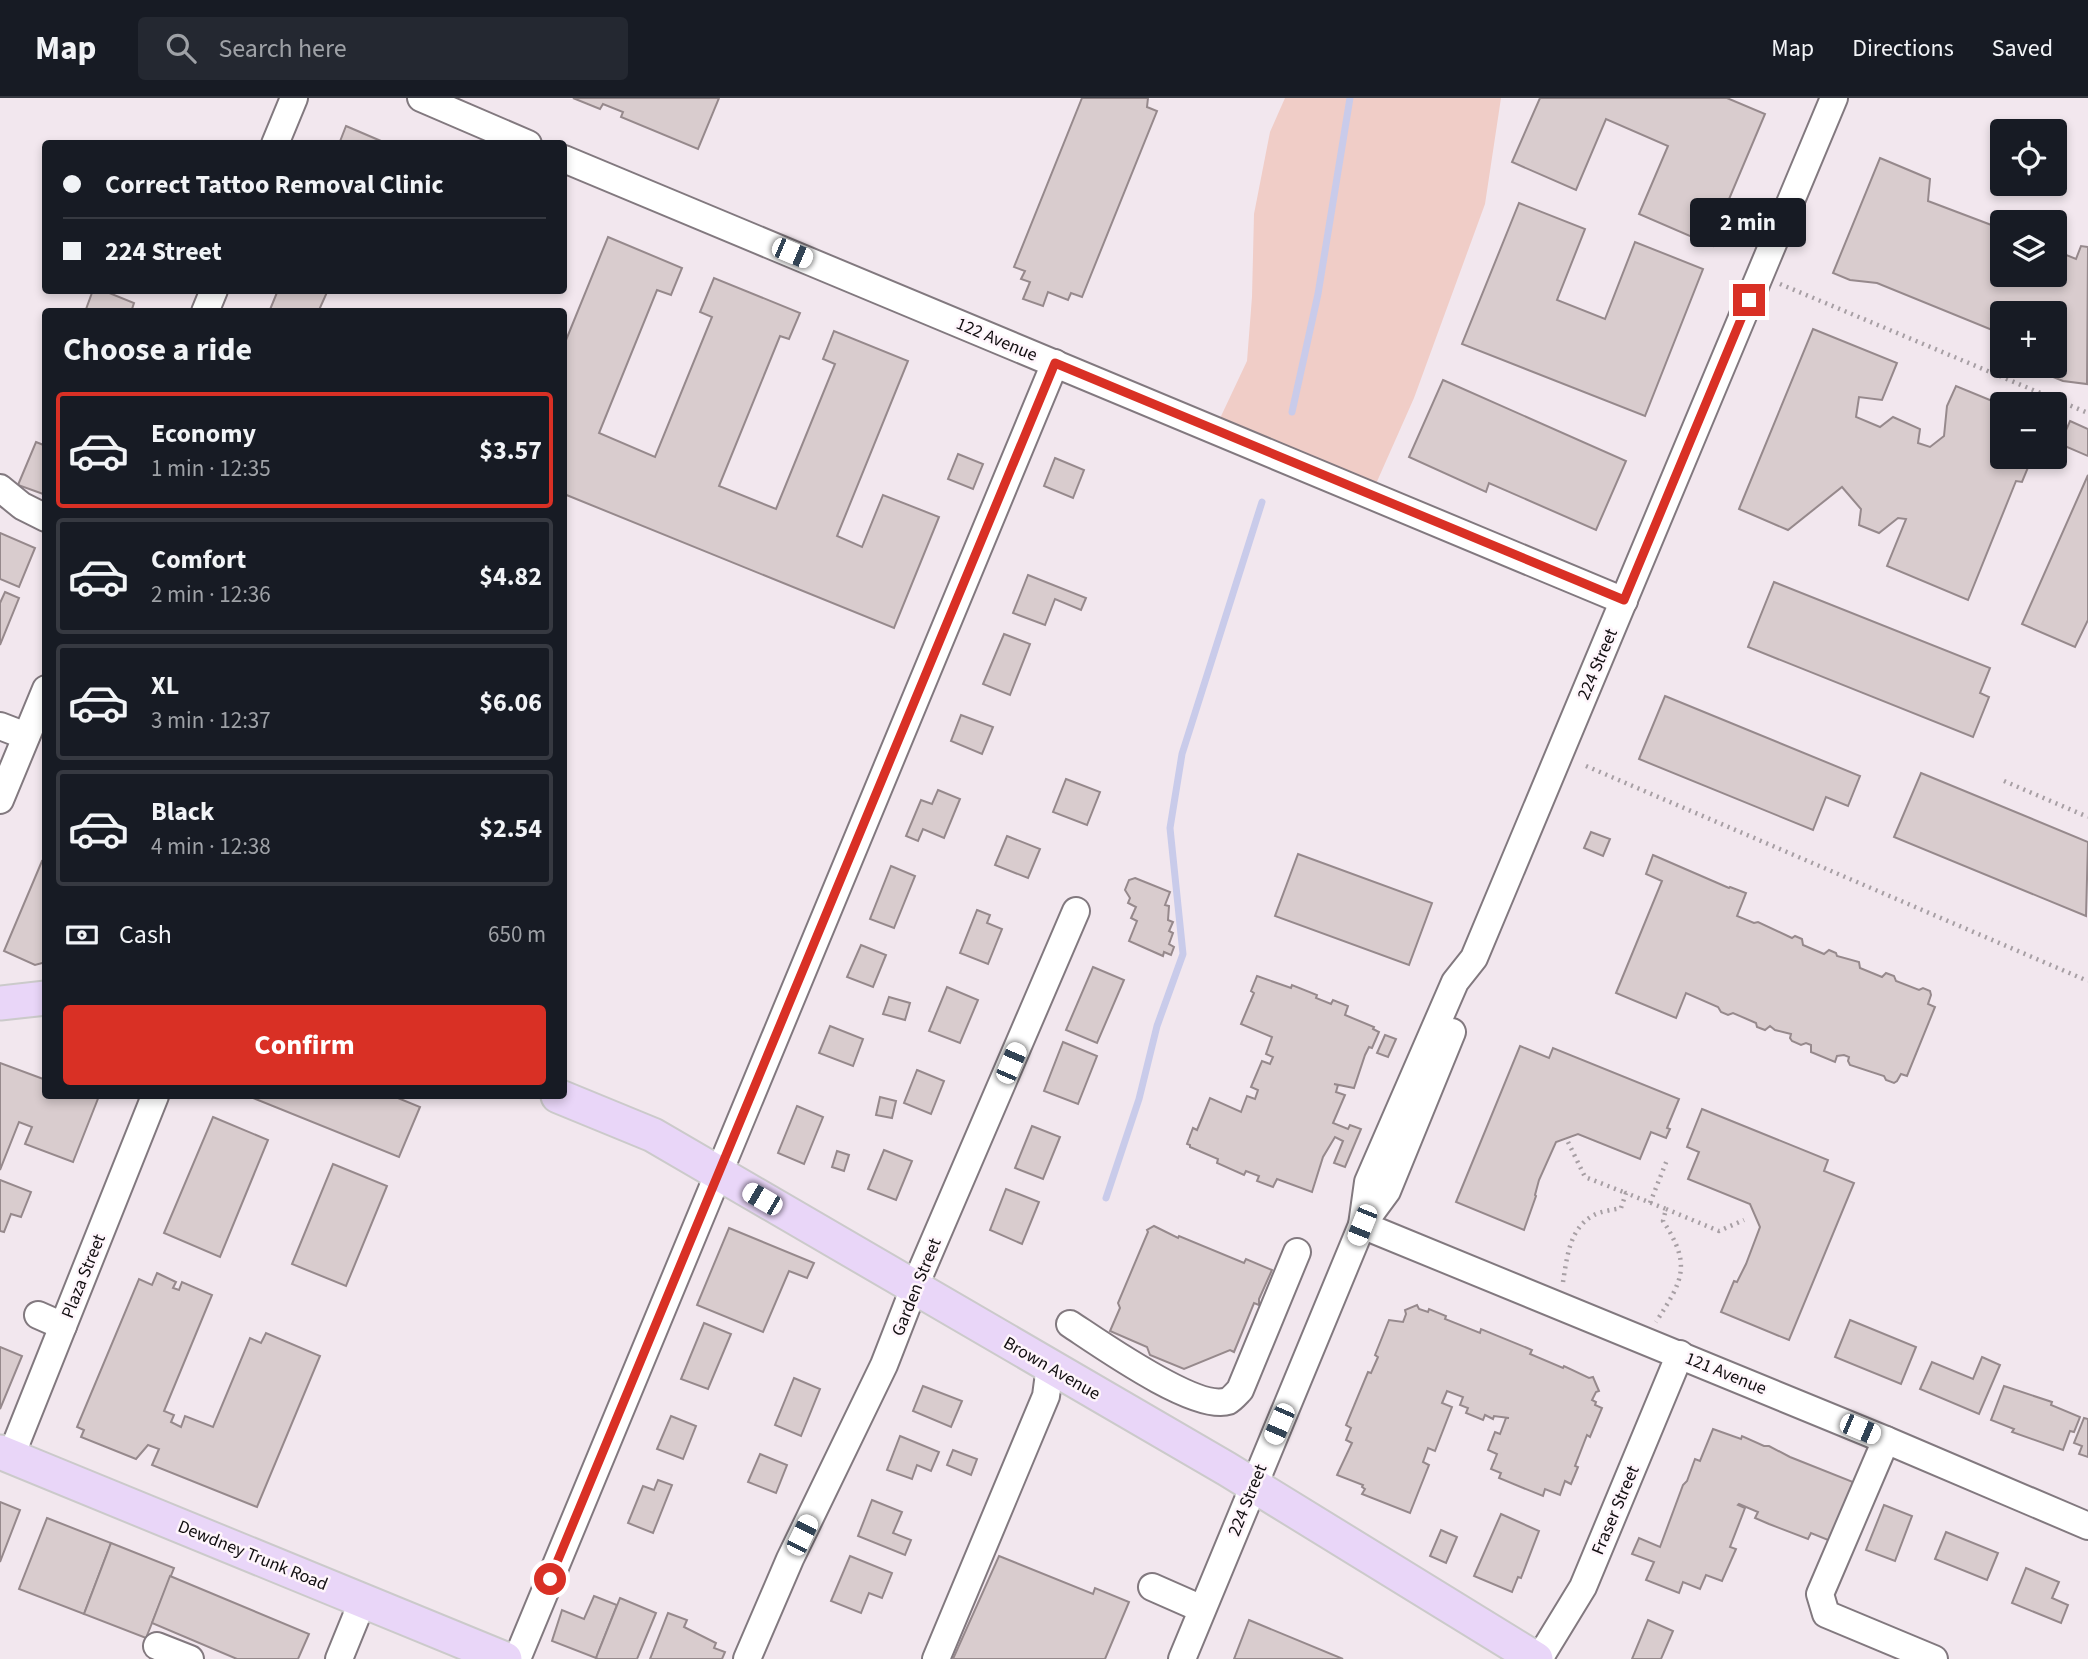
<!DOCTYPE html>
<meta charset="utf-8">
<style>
:root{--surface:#171b24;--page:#242831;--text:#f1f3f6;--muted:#9ea1a6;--line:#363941;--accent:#d93025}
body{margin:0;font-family:"Source Sans 3",sans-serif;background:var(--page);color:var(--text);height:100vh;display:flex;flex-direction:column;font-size:26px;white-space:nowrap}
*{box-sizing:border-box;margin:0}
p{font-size:23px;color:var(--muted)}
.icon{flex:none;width:38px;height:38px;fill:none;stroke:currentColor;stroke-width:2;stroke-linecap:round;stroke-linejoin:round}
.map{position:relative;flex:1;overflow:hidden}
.details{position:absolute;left:42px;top:210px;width:525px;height:791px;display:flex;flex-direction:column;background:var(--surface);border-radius:7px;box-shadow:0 4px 10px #0003}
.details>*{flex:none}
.banner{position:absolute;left:42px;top:42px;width:525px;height:154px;border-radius:7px;box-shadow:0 4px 10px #0003;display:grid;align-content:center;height:154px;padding:0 21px;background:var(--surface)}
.buttons{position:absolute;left:1990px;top:21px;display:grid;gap:14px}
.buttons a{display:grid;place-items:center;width:77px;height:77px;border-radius:7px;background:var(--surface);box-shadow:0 4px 10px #0003;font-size:35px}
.end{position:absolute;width:32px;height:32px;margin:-16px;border:9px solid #d93025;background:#fff;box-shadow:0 0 0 4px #fff}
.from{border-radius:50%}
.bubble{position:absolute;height:49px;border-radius:7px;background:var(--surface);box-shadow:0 4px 10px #0003;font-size:23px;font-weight:700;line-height:49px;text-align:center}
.car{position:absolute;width:21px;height:42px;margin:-21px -10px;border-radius:9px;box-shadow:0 0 5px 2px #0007;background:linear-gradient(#fff 24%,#345 0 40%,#fff 0 76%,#345 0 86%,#fff 0)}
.banner b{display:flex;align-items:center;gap:24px;height:66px;font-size:26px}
.banner b+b{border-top:2px solid var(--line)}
.banner i{width:18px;height:18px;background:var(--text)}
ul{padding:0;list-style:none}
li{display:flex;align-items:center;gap:21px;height:116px;margin:0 14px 10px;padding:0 7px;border:4px solid var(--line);border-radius:7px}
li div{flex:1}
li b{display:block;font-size:26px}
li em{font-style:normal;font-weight:700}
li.current{border-color:var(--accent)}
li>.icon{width:63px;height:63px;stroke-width:1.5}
h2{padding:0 21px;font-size:32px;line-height:84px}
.pay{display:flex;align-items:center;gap:18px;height:77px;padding:0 21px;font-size:26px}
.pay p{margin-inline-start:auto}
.cta{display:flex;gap:14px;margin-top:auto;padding:14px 21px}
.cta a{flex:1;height:80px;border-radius:7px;background:var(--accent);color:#fff;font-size:28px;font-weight:700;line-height:80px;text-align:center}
header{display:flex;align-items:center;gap:42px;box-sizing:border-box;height:98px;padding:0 35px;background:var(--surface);border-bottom:2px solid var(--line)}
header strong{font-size:33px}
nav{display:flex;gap:38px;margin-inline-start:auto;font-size:24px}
.search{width:490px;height:63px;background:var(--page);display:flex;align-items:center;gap:18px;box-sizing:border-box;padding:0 24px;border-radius:7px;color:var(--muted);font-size:26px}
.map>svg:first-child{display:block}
.green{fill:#f0cdc7}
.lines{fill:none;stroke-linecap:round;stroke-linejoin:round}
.stream{stroke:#c9cbea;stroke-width:7}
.building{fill:#d9ccce;stroke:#96898c;stroke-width:2}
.minor-casing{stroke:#82797f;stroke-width:30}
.major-casing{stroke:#cbcaca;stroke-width:37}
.path{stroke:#a79fa4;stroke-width:4.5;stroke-dasharray:2 5;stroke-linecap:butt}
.minor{stroke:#fff;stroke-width:26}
.major{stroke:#e9d6f8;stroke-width:33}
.route{stroke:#d93025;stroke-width:9}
.labels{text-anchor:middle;stroke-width:5;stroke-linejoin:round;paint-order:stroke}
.street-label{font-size:18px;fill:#110e10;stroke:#fef5fb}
</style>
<header>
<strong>Map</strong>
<div class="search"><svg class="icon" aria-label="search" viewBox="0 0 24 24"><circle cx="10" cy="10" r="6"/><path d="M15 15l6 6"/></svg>Search here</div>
<nav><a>Map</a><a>Directions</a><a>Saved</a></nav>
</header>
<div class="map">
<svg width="2088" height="1561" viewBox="0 0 2088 1561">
<rect width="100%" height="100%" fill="#f2e7ee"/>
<polygon class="green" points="1285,0 1501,0 1485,106 1414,300 1371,397 1215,331 1247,263 1252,199 1254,116 1270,34"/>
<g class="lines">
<g class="stream">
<polyline points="1292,314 1318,196 1350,0"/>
<polyline points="1106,1100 1139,1001 1157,928 1183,856 1170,730 1182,656 1262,404"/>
</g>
</g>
<g class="building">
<polygon points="573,0 719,0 698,51 621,19 623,14 603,6 600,11"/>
<polygon points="1082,0 1148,0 1147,9 1157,13 1082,199 1071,195 1068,202 1048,194 1043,208 1023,201 1030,184 1021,181 1025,173 1014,169"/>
<polygon points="1540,0 1727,0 1765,16 1721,120 1725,121 1713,148 1639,116 1668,48 1606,21 1576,92 1512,64"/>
<polygon points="346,28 388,46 339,46"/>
<polygon points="1880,60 1930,81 1928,103 2002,131 2002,177 2054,177 2054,152 2076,161 2081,148 2088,149 2087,286 2063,283 2038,273 2039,268 2054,268 2054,215 2002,215 2002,236 1877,185 1850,182 1833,175"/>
<polygon points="1519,105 1585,131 1557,202 1605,221 1635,144 1703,171 1645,318 1462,246"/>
<polygon points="608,139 682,170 671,197 657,192 599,335 655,359 712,219 700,214 714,180 800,215 789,241 780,238 719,388 776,411 835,266 823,261 834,233 908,263 837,438 862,449 883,397 939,419 894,530 564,396 564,247"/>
<polygon points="93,192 102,192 134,205 131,214 85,214"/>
<polygon points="278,192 328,192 319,212 323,214 269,214"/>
<polygon points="1813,231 1897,265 1882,302 1859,299 1856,319 1880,329 1893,319 1920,331 1918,345 1930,349 1944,338 1947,308 1956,288 2002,307 2002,359 2027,359 2025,363 2029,367 2022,384 2016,383 1968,502 1887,468 1906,421 1898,420 1879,435 1859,427 1861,411 1842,389 1788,432 1739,411"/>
<polygon points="1443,282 1626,363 1596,432 1489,385 1486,394 1409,359"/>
<polygon points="2070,323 2088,331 2088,358 2060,346"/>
<polygon points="36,344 46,348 46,397 18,387"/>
<polygon points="958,356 983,366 973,391 948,381"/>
<polygon points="1055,360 1084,372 1073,400 1044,388"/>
<polygon points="2088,377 2088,522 2075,549 2022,526"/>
<polygon points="0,435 35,450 19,489 0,481"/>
<polygon points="1028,477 1086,500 1081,512 1055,501 1045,527 1013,515"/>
<polygon points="1774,484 1990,570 1980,595 1989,599 1973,639 1748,549"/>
<polygon points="5,494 19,500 0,547 0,505"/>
<polygon points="1004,536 1030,546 1010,597 983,586"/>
<polygon points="1665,598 1860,678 1848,708 1826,699 1813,732 1639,661"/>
<polygon points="961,617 993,629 982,656 951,643"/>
<polygon points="1921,675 2088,744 2086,818 1894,739"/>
<polygon points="1066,681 1100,694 1087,727 1053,714"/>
<polygon points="938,692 960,701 944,740 923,731 918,743 906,738 921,702 932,706"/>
<polygon points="1591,734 1610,741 1603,758 1584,750"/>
<polygon points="1007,738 1040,751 1028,780 995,767"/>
<polygon points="1298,756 1432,805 1409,867 1275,818"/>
<polygon points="1653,757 1729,790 1730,789 1746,795 1737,818 1754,825 1758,824 1792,840 1795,838 1802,841 1803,847 1824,856 1829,852 1836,855 1837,858 1859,864 1860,870 1882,879 1886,875 1894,878 1896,883 1919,892 1923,890 1930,893 1931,897 1928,906 1935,909 1907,978 1901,976 1897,983 1894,985 1886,982 1884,978 1850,967 1848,963 1849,959 1844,957 1837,958 1835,964 1811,954 1811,947 1806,945 1801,947 1792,943 1790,940 1791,936 1775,932 1770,928 1765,932 1757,929 1756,925 1733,915 1728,917 1721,914 1718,909 1686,895 1676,920 1616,895 1662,783 1646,776"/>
<polygon points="42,763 46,764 46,864 35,867 4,853"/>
<polygon points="891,768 915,778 894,830 870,821"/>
<polygon points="1135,780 1170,794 1165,807 1169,808 1168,822 1173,824 1169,833 1173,835 1169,846 1174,849 1171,857 1164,854 1163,858 1129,843 1137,823 1131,820 1136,809 1128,805 1130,800 1125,792 1129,782"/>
<polygon points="977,812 990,817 987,825 1002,831 988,866 960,855"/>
<polygon points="861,847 886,857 873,889 847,879"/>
<polygon points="1093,869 1124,882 1097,945 1066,932"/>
<polygon points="1257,878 1291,890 1292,887 1317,897 1316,900 1331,906 1333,902 1348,908 1345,917 1374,929 1373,931 1379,934 1372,950 1369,949 1365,957 1354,990 1334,986 1338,987 1336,994 1345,997 1333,1025 1348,1031 1350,1027 1361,1031 1345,1069 1334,1065 1343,1043 1335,1039 1323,1059 1312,1094 1277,1081 1273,1089 1257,1083 1259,1078 1246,1073 1244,1077 1217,1065 1218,1061 1190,1049 1190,1047 1187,1046 1193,1030 1197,1032 1210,1000 1241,1014 1247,998 1255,1001 1258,992 1251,989 1262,963 1270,966 1273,959 1266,956 1272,939 1241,926 1254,895 1251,893"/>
<polygon points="947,889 978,902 960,945 929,933"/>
<polygon points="889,899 910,905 905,922 883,916"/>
<polygon points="830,928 863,941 853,968 819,955"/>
<polygon points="1385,937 1396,941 1388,959 1377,955"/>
<polygon points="1063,944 1097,958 1078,1006 1044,993"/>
<polygon points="1520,948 1549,960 1553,950 1679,1001 1667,1030 1670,1031 1666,1040 1651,1034 1640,1061 1578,1036 1556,1044 1539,1082 1535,1097 1536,1098 1524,1132 1456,1104"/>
<polygon points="0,965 46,982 46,998 99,998 73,1064 25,1046 32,1029 19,1024 0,1072"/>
<polygon points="917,972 944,983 931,1016 904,1005"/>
<polygon points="248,998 393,998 420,1009 399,1059"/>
<polygon points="880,999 896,1003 892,1020 876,1017"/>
<polygon points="797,1008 823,1019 804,1066 778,1055"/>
<polygon points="1702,1011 1828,1062 1824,1073 1854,1085 1789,1242 1721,1214 1734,1183 1737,1184 1746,1166 1760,1129 1750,1106 1688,1081 1699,1054 1687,1049"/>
<polygon points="213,1019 268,1042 220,1159 164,1135"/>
<polygon points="1032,1028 1060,1039 1043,1081 1015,1070"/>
<polygon points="884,1052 912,1063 896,1102 868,1091"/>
<polygon points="837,1053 849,1057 844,1073 832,1069"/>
<polygon points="333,1066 387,1088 346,1188 292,1166"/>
<polygon points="0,1082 31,1094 21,1119 11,1116 4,1134 0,1133"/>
<polygon points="1006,1091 1039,1104 1022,1146 990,1132"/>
<polygon points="1154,1128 1178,1140 1179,1138 1244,1165 1246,1161 1272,1172 1259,1201 1259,1207 1254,1205 1234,1254 1230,1252 1184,1271 1150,1257 1147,1249 1110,1233 1120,1210 1118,1205 1148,1134 1147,1132"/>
<polygon points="729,1130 814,1165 807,1180 789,1173 763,1234 697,1207"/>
<polygon points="157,1175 176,1184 173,1190 179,1192 182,1184 212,1197 164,1313 174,1317 171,1324 181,1329 185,1318 213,1329 250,1240 261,1245 266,1235 320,1258 257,1409 152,1367 159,1351 148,1347 136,1361 81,1339 84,1332 77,1329 139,1181 152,1187"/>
<polygon points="1417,1207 1419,1211 1428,1214 1429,1211 1446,1218 1445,1221 1480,1235 1481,1231 1532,1252 1530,1256 1563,1270 1564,1268 1589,1280 1593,1279 1599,1293 1596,1294 1592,1302 1596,1304 1595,1307 1602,1310 1590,1339 1587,1337 1575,1368 1578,1369 1571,1386 1565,1383 1560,1397 1545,1391 1543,1398 1499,1380 1501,1375 1491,1371 1497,1356 1488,1352 1495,1334 1500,1336 1506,1320 1509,1320 1494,1318 1493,1321 1485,1317 1483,1322 1466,1315 1468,1310 1460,1307 1463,1299 1447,1293 1442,1305 1452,1309 1435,1353 1428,1350 1423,1364 1429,1367 1410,1415 1362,1396 1365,1391 1362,1389 1363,1387 1337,1377 1352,1345 1346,1342 1351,1330 1346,1327 1368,1274 1371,1275 1378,1259 1375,1257 1389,1222 1403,1224 1406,1216 1405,1212"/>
<polygon points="1850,1222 1916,1249 1901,1286 1835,1259"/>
<polygon points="704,1225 731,1236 708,1291 681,1281"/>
<polygon points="0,1249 22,1258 0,1311"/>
<polygon points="1982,1259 2000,1267 1979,1316 1920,1291 1932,1264 1973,1281"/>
<polygon points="794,1280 820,1291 801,1338 775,1327"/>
<polygon points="923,1288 962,1303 951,1329 913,1313"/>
<polygon points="2004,1288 2052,1304 2051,1307 2080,1319 2074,1334 2070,1333 2063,1352 2012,1334 2014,1331 1991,1322"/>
<polygon points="671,1318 696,1328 683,1361 657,1351"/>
<polygon points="2084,1320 2088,1321 2088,1359 2079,1356 2082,1348 2074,1345"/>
<polygon points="1713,1331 1741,1341 1742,1338 1764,1348 1769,1348 1790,1359 1853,1384 1847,1400 1850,1402 1833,1444 1811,1435 1808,1441 1769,1426 1755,1420 1758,1414 1739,1406 1738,1407 1745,1410 1730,1449 1736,1451 1722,1483 1706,1477 1700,1491 1683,1484 1679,1495 1646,1482 1654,1464 1632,1456 1639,1440 1660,1449 1683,1387 1687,1383 1695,1361 1700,1363"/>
<polygon points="900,1338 939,1354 931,1373 917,1367 912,1381 887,1372"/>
<polygon points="953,1352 977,1361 971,1377 947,1367"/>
<polygon points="760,1356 787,1367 776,1395 748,1384"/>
<polygon points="658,1382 672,1387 653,1435 628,1425 643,1388 654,1392"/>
<polygon points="872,1402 902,1414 893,1435 911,1442 905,1457 858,1438"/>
<polygon points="0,1404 20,1412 0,1464"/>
<polygon points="1884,1407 1912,1418 1895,1463 1866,1452"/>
<polygon points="1501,1416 1539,1433 1521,1480 1518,1479 1512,1494 1474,1478"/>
<polygon points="47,1420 111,1445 84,1516 19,1491"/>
<polygon points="1441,1432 1457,1439 1446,1465 1430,1458"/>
<polygon points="1946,1434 1998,1455 1987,1482 1935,1461"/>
<polygon points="111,1445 174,1470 146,1540 84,1516"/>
<polygon points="850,1458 892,1475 882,1500 869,1495 861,1515 831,1503"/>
<polygon points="999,1458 1093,1496 1095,1490 1129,1504 1105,1561 953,1561"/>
<polygon points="2026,1470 2059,1484 2052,1500 2068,1507 2061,1525 2012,1505"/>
<polygon points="170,1478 309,1536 298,1561 237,1561 152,1525"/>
<polygon points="594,1498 617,1507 596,1560 552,1543 562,1512 584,1521"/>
<polygon points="620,1500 656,1515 637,1561 598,1561 596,1560"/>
<polygon points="668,1515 687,1522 684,1529 716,1545 714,1550 725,1554 722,1561 650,1561"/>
<polygon points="1249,1522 1343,1561 1234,1561"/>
<polygon points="1648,1522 1673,1533 1661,1561 1632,1561"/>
</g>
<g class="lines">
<g class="minor-casing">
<g id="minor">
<polyline points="421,0 528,46"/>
<polyline points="275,46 294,0"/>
<polyline points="564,61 1624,503"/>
<polyline points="205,214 214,192"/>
<polyline points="0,390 22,408 46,420"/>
<polyline points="0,628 26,638"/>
<polyline points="0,702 46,591"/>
<polyline points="1452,934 1387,1093 1362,1127 1886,1342 2088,1428"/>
<polyline points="38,1217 63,1228"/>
<path d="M 1070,1226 C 1099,1245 1196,1314 1228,1303 C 1232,1301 1237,1295 1240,1292 L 1297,1154"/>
<polyline points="1886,1342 1820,1496 1826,1516 1934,1561"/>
<polyline points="11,1358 155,998"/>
<polyline points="1152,1489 1202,1511"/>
<polyline points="157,1548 190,1561"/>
<polyline points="339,1561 363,1502"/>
<polyline points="517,1561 1055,265"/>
<polyline points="747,1561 790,1461 884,1267 914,1190 1076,813"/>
<polyline points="936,1561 1046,1298 1050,1268"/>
<polyline points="1182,1561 1362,1127 1368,1084 1455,884 1474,860 1834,0"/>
<polyline points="1539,1561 1583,1489 1680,1256"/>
</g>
</g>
<g class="major-casing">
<g id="major">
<polyline points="0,905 46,900"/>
<polyline points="558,998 653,1037 1227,1371 1536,1561"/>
<polyline points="0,1354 505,1561"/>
</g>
</g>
<g class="path">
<polyline points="1780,186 2088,315"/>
<polyline points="1586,668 2088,883"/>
<polyline points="2004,683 2088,719"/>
<polyline points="1568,1044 1585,1079 1626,1095"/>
<polyline points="1650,1105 1667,1062"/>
<polyline points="1666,1111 1719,1133 1744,1122"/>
<path d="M 1563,1184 C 1567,1160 1569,1130 1594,1117 C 1601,1113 1613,1112 1621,1110 L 1626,1095 L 1666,1111 L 1663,1123 C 1692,1167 1683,1182 1656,1224"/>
</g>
<use href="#minor" class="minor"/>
<use href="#major" class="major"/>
</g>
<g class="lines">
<polyline class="route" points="550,1481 1055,265 1624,502 1749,202"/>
</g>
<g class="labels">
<g class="street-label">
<text transform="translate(997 241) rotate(23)" y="6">122 Avenue</text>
<text transform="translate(1597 566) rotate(-67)" y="6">224 Street</text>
<text transform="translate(83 1178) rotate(-68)" y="6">Plaza Street</text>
<text transform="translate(916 1189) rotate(-68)" y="6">Garden Street</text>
<text transform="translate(1052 1270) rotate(30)" y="6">Brown Avenue</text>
<text transform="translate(1726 1275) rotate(22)" y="6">121 Avenue</text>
<text transform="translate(1247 1402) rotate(-68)" y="6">224 Street</text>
<text transform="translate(1615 1412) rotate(-67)" y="6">Fraser Street</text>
<text transform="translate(253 1457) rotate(22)" y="6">Dewdney Trunk Road</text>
</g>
</g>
</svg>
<div class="buttons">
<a><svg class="icon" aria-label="locate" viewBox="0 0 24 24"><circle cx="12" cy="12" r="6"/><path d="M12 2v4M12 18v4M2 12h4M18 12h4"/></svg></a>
<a><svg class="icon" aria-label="layers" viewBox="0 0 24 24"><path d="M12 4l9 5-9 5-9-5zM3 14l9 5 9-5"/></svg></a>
<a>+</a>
<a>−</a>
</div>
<i class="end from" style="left:550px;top:1481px"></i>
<i class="end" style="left:1749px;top:202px"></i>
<div class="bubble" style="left:1690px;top:100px;width:116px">2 min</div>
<i class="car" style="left:792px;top:155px;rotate:113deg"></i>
<i class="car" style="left:1011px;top:965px;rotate:23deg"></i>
<i class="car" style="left:762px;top:1101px;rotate:300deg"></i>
<i class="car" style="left:1362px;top:1127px;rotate:202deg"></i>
<i class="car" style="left:1279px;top:1326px;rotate:203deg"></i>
<i class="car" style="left:1860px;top:1331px;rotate:113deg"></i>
<i class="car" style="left:802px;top:1437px;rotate:26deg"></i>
<div class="banner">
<b><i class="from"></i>Correct Tattoo Removal Clinic</b>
<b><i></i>224 Street</b>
</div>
<section class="details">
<h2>Choose a ride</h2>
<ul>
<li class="current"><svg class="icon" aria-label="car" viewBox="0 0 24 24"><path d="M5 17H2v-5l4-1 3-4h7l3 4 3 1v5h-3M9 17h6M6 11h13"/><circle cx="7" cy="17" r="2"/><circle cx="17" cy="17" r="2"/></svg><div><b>Economy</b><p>1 min · 12:35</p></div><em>$3.57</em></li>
<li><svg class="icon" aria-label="car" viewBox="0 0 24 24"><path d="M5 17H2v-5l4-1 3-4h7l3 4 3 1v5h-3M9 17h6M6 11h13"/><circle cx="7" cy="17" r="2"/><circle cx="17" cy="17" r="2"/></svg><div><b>Comfort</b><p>2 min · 12:36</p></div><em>$4.82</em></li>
<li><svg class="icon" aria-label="car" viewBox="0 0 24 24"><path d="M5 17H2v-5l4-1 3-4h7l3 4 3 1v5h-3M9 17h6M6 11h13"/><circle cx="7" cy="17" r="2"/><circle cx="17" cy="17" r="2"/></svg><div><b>XL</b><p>3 min · 12:37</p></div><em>$6.06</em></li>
<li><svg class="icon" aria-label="car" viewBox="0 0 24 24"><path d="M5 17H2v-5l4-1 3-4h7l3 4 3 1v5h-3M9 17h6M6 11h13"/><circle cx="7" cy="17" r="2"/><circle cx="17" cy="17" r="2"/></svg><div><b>Black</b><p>4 min · 12:38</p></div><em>$2.54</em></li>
</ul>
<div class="pay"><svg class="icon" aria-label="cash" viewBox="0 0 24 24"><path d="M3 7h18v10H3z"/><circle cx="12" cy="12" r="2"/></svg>Cash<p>650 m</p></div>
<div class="cta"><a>Confirm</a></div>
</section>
</div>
